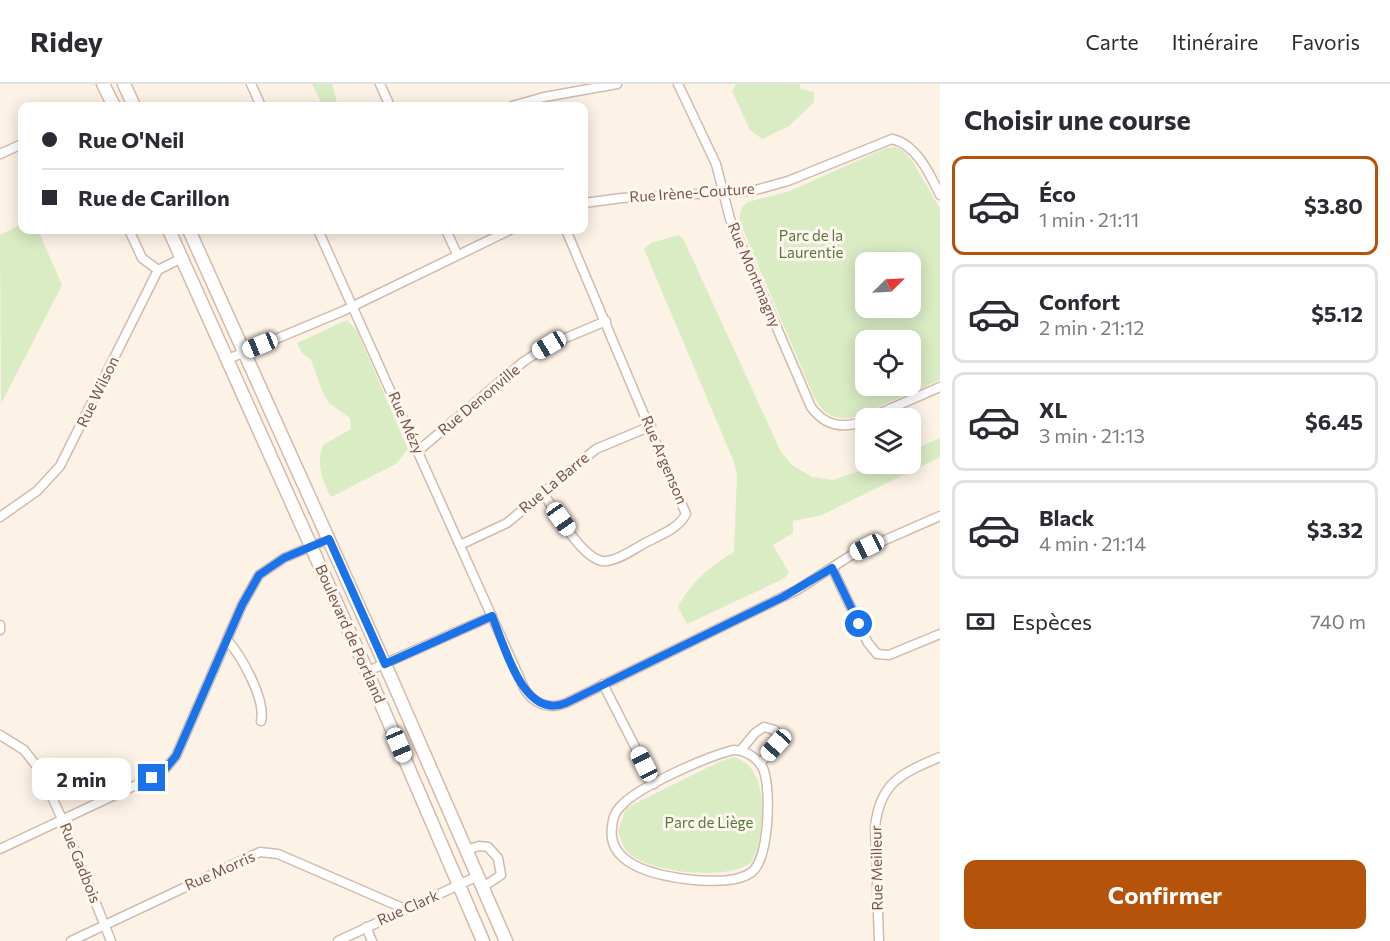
<!DOCTYPE html>
<html lang="fr">
<meta charset="utf-8">
<style>
:root{--surface:#fff;--page:#f2f2f3;--text:#2b2b33;--muted:#7c7c81;--line:#e1e1e2;--accent:#b45309}
body{margin:0;font-family:Commissioner,sans-serif;background:var(--page);color:var(--text);height:100vh;display:flex;flex-direction:column;font-size:22px;white-space:nowrap}
*{box-sizing:border-box;margin:0}
p{font-size:20px;color:var(--muted)}
.icon{flex:none;width:33px;height:33px;fill:none;stroke:currentColor;stroke-width:2;stroke-linecap:round;stroke-linejoin:round}
.map{position:relative;flex:1;overflow:hidden}
.details{display:flex;flex-direction:column;background:var(--surface);width:450px}
.details>*{flex:none}
.hud{position:absolute;left:18px;top:18px;width:570px;height:132px;border-radius:12px;box-shadow:0 3px 15px #0003;display:grid;align-content:center;height:132px;padding:0 24px;background:var(--surface)}
.needle{width:39px;rotate:66deg}
.fabs{position:absolute;left:855px;top:168px;display:grid;gap:12px}
.fabs a{display:grid;place-items:center;width:66px;height:66px;border-radius:12px;background:var(--surface);box-shadow:0 3px 15px #0003;font-size:30px}
.end{position:absolute;width:27px;height:27px;margin:-14px;border:8px solid #1a73e8;background:#fff;box-shadow:0 0 0 3px #fff}
.from{border-radius:50%}
.bubble{position:absolute;height:42px;border-radius:12px;background:var(--surface);box-shadow:0 3px 15px #0003;font-size:20px;font-weight:700;line-height:42px;text-align:center}
.car{position:absolute;width:18px;height:36px;margin:-18px -9px;border-radius:8px;box-shadow:0 0 4px 2px #0007;background:linear-gradient(#fff 24%,#345 0 40%,#fff 0 76%,#345 0 86%,#fff 0)}
.hud b{display:flex;align-items:center;gap:21px;height:57px;font-size:22px}
.hud b+b{border-top:2px solid var(--line)}
.hud i{width:15px;height:15px;background:var(--text)}
ul{padding:0;list-style:none}
li{display:flex;align-items:center;gap:18px;height:99px;margin:0 12px 9px;padding:0 12px;border:3px solid var(--line);border-radius:12px}
li div{flex:1}
li b{display:block;font-size:22px}
li em{font-style:normal;font-weight:700}
li.current{border-color:var(--accent)}
li>.icon{width:54px;height:54px;stroke-width:1.5}
h2{padding:0 24px;font-size:27px;line-height:72px}
.pay{display:flex;align-items:center;gap:15px;height:66px;padding:0 24px;font-size:22px}
.pay p{margin-inline-start:auto}
.action{display:flex;gap:12px;margin-top:auto;padding:12px 24px}
.action a{flex:1;height:69px;border-radius:12px;background:var(--accent);color:#fff;font-size:24px;font-weight:700;line-height:69px;text-align:center}
header{display:flex;align-items:center;gap:36px;box-sizing:border-box;height:84px;padding:0 30px;background:var(--surface);border-bottom:2px solid var(--line)}
header strong{font-size:28px}
nav{display:flex;gap:33px;margin-inline-start:auto;font-size:21px}
main{display:flex;flex:1;min-height:0}
.map>svg:first-child{display:block}
.green{fill:#d9ecc4;fill-rule:evenodd}
.lines{fill:none;stroke-linecap:round;stroke-linejoin:round}
.minor-casing{stroke:#d2baae;stroke-width:11}
.secondary-casing{stroke:#d5b9ab;stroke-width:15}
.minor{stroke:#fff;stroke-width:8}
.secondary{stroke:#fff;stroke-width:12}
.route{stroke:#1a73e8;stroke-width:8}
.labels{text-anchor:middle;stroke-width:6;stroke-linejoin:round;paint-order:stroke}
.street-label{font-size:15px;fill:#785549;stroke:#fff6ee}
.park-label{font-size:15px;fill:#56793e;stroke:#fff6ee}
</style>
<header>
<strong>Ridey</strong>
<nav><a>Carte</a><a>Itinéraire</a><a>Favoris</a></nav>
</header>
<main>
<div class="map">
<svg width="940" height="857" viewBox="0 0 940 857">
<rect width="100%" height="100%" fill="#fdf2e6"/>
<g class="green">
<polygon points="312,0 332,0 338,22 323,22"/>
<polygon points="736,0 799,0 801,5 814,8 814,18 789,42 762,55 750,46 732,7"/>
<path d="M 896,63 L 904,67 L 913,78 L 940,125 L 940,296 L 852,334 C 831,336 823,329 813,311 L 739,136 L 742,123 L 748,118 L 790,107 L 886,64 ZM 910,178 L 910,224 L 866,224 L 866,178 ZM 866,256 L 910,256 L 910,302 L 866,302 Z"/>
<polygon points="22,140 22,146 38,146 62,201 1,320 0,151"/>
<path d="M 678,151 L 683,154 L 781,368 L 792,381 L 812,393 L 833,396 L 880,380 L 910,380 L 911,367 L 940,354 L 940,373 L 822,431 L 793,437 L 793,449 L 773,461 L 789,489 L 783,495 L 687,540 L 678,523 C 692,497 709,483 734,468 L 737,391 L 734,378 L 644,165 L 651,159 Z"/>
<path d="M 347,236 L 357,247 L 408,365 L 396,380 L 331,413 C 322,395 316,381 323,361 L 351,345 L 350,334 L 330,320 L 324,311 L 311,276 L 302,269 L 297,259 Z"/>
<path d="M 733,673 C 772,682 765,750 752,778 C 729,797 654,789 631,771 C 623,765 621,756 618,747 L 626,724 L 721,677 Z"/>
</g>
<g class="lines">
<g class="minor-casing">
<g id="minor">
<polyline points="251,0 261,22"/>
<polyline points="380,0 390,22"/>
<path d="M 678,0 L 716,80 L 730,135 L 811,323 C 825,342 843,346 866,336"/>
<polyline points="512,22 544,13 617,0"/>
<polyline points="0,70 22,60"/>
<path d="M 584,119 L 622,114 L 752,107 L 788,97 L 892,55 C 916,60 930,90 940,111"/>
<polyline points="129,146 142,174 158,186"/>
<path d="M 318,146 L 524,604 C 533,620 549,626 566,619 L 797,506 L 853,470 L 940,432"/>
<polyline points="446,146 457,170"/>
<polyline points="228,275 343,227 510,146"/>
<polyline points="869,334 940,303"/>
<polyline points="418,367 523,278 549,261 606,237"/>
<path d="M 543,409 C 555,426 585,481 607,477 C 621,475 634,465 645,459 C 660,451 678,445 686,430 L 566,146"/>
<polyline points="0,433 37,407 60,382 158,186 182,174"/>
<polyline points="460,461 507,439 596,365 651,342"/>
<polyline points="832,484 868,559 877,570 889,571 940,550"/>
<polyline points="0,541 0,546"/>
<path d="M 228,557 C 242,573 266,616 261,637"/>
<polyline points="368,587 492,532"/>
<polyline points="603,600 654,700"/>
<polyline points="0,651 24,666 39,685 62,735 111,857"/>
<path d="M 733,666 C 746,666 760,675 764,687 C 771,708 769,774 752,788 C 737,799 712,797 694,796 C 665,793 606,784 612,743 C 613,735 614,729 620,723 C 637,703 706,673 733,666 Z"/>
<polyline points="741,666 755,649 764,643 775,646 778,657 760,680"/>
<polyline points="0,765 151,694 166,684 176,672 242,521 259,491 284,474 329,455"/>
<polyline points="467,766 479,762 488,763 498,774 501,791 483,803"/>
<polyline points="366,843 372,857"/>
<polyline points="71,857 260,768 278,770 405,825"/>
<polyline points="338,857 478,792"/>
<path d="M 879,857 L 875,743 C 880,698 902,689 940,673"/>
</g>
</g>
<g class="secondary-casing">
<g id="secondary">
<polyline points="103,0 114,22"/>
<polyline points="124,0 134,22"/>
<polyline points="169,146 359,569 483,857"/>
<polyline points="189,146 392,596 506,857"/>
</g>
</g>
<use href="#minor" class="minor"/>
<use href="#secondary" class="secondary"/>
</g>
<g class="lines">
<path class="route" d="M 152,694 L 166,684 L 176,672 L 242,521 L 259,491 L 284,474 L 329,455 L 385,580 L 492,532 C 505,562 523,637 566,619 L 783,513 L 832,484 L 859,540"/>
</g>
<g class="labels">
<g class="street-label">
<text transform="translate(692 109) rotate(-4)" y="5">Rue Irène-Couture</text>
<text transform="translate(754 191) rotate(67)" y="5">Rue Montmagny</text>
<text transform="translate(98 308) rotate(-64)" y="5">Rue Wilson</text>
<text transform="translate(479 316) rotate(-40)" y="5">Rue Denonville</text>
<text transform="translate(406 339) rotate(66)" y="5">Rue Mézy</text>
<text transform="translate(664 376) rotate(67)" y="5">Rue Argenson</text>
<text transform="translate(554 399) rotate(-40)" y="5">Rue La Barre</text>
<text transform="translate(350 550) rotate(66)" y="5">Boulevard de Portland</text>
<text transform="translate(80 779) rotate(68)" y="5">Rue Gadbois</text>
<text transform="translate(877 784) rotate(-91)" y="5">Rue Meilleur</text>
<text transform="translate(220 787) rotate(-24)" y="5">Rue Morris</text>
<text transform="translate(408 824) rotate(-24)" y="5">Rue Clark</text>
</g>
<g class="park-label">
<text x="811" y="157">Parc de la<tspan x="811" dy="17">Laurentie</tspan></text>
<text x="709" y="744">Parc de Liège</text>
</g>
</g>
</svg>
<div class="fabs">
<a><svg class="needle" viewBox="-14 -14 28 28"><path d="M0-13l5 13h-10z" fill="#e53935"/><path d="M0 13l5-13h-10z" fill="#7c7c81"/></svg></a>
<a><svg class="icon" aria-label="locate" viewBox="0 0 24 24"><circle cx="12" cy="12" r="6"/><path d="M12 2v4M12 18v4M2 12h4M18 12h4"/></svg></a>
<a><svg class="icon" aria-label="layers" viewBox="0 0 24 24"><path d="M12 4l9 5-9 5-9-5zM3 14l9 5 9-5"/></svg></a>
</div>
<i class="end from" style="left:859px;top:540px"></i>
<i class="end" style="left:152px;top:694px"></i>
<div class="bubble" style="left:32px;top:674px;width:99px">2 min</div>
<i class="car" style="left:260px;top:261px;rotate:248deg"></i>
<i class="car" style="left:549px;top:261px;rotate:239deg"></i>
<i class="car" style="left:561px;top:435px;rotate:145deg"></i>
<i class="car" style="left:867px;top:463px;rotate:244deg"></i>
<i class="car" style="left:399px;top:661px;rotate:157deg"></i>
<i class="car" style="left:776px;top:661px;rotate:222deg"></i>
<i class="car" style="left:644px;top:680px;rotate:333deg"></i>
<div class="hud">
<b><i class="from"></i>Rue O'Neil</b>
<b><i></i>Rue de Carillon</b>
</div>
</div>
<section class="details">
<h2>Choisir une course</h2>
<ul>
<li class="current"><svg class="icon" aria-label="car" viewBox="0 0 24 24"><path d="M5 17H2v-5l4-1 3-4h7l3 4 3 1v5h-3M9 17h6M6 11h13"/><circle cx="7" cy="17" r="2"/><circle cx="17" cy="17" r="2"/></svg><div><b>Éco</b><p>1 min · 21:11</p></div><em>$3.80</em></li>
<li><svg class="icon" aria-label="car" viewBox="0 0 24 24"><path d="M5 17H2v-5l4-1 3-4h7l3 4 3 1v5h-3M9 17h6M6 11h13"/><circle cx="7" cy="17" r="2"/><circle cx="17" cy="17" r="2"/></svg><div><b>Confort</b><p>2 min · 21:12</p></div><em>$5.12</em></li>
<li><svg class="icon" aria-label="car" viewBox="0 0 24 24"><path d="M5 17H2v-5l4-1 3-4h7l3 4 3 1v5h-3M9 17h6M6 11h13"/><circle cx="7" cy="17" r="2"/><circle cx="17" cy="17" r="2"/></svg><div><b>XL</b><p>3 min · 21:13</p></div><em>$6.45</em></li>
<li><svg class="icon" aria-label="car" viewBox="0 0 24 24"><path d="M5 17H2v-5l4-1 3-4h7l3 4 3 1v5h-3M9 17h6M6 11h13"/><circle cx="7" cy="17" r="2"/><circle cx="17" cy="17" r="2"/></svg><div><b>Black</b><p>4 min · 21:14</p></div><em>$3.32</em></li>
</ul>
<div class="pay"><svg class="icon" aria-label="cash" viewBox="0 0 24 24"><path d="M3 7h18v10H3z"/><circle cx="12" cy="12" r="2"/></svg>Espèces<p>740 m</p></div>
<div class="action"><a>Confirmer</a></div>
</section>
</main>
